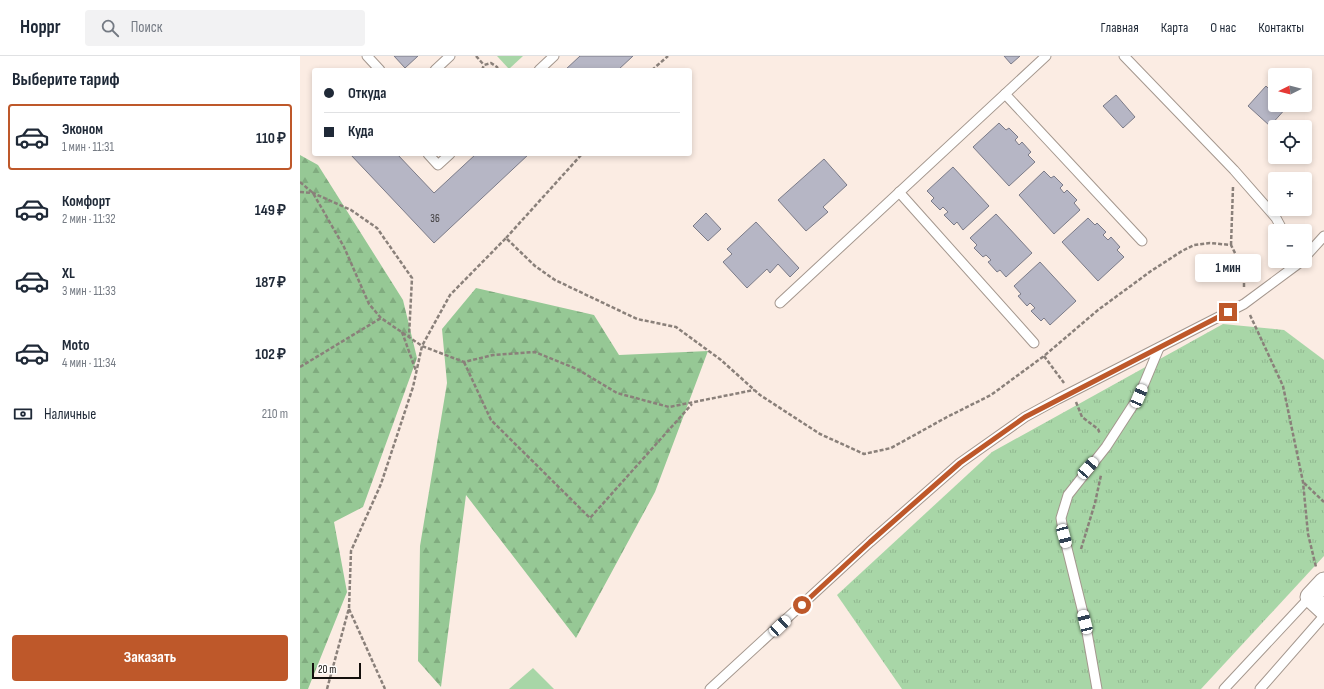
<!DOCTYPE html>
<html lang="ru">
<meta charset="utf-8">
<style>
:root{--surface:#fff;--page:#f2f2f3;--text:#1f2937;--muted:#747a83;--line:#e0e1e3;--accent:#be582a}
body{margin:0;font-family:"Sofia Sans Condensed",sans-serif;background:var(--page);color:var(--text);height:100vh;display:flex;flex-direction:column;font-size:15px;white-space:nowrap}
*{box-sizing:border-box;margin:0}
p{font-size:13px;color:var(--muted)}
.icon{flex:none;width:22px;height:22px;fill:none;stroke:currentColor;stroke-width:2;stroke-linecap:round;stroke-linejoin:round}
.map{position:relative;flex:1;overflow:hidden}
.drawer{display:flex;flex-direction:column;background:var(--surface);width:300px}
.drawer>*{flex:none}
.guide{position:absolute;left:12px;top:12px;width:380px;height:88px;border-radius:4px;box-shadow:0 2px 6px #0003;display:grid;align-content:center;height:88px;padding:0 12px;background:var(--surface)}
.needle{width:26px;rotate:264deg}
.buttons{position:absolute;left:968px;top:12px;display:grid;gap:8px}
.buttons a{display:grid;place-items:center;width:44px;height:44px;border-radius:4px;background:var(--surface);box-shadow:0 2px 6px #0003;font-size:20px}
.scale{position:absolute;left:12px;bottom:10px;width:49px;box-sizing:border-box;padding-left:4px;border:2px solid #130f0c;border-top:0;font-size:11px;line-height:14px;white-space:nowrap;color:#130f0c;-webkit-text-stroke:3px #fffcfa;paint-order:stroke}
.end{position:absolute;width:18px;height:18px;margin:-9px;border:5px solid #be582a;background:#fff;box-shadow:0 0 0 2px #fff}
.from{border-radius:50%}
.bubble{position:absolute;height:28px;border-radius:4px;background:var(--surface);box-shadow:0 2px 6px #0003;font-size:13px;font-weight:700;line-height:28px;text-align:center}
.car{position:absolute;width:12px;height:24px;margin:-12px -6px;border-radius:5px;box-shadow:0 0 3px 1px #0007;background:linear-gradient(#fff 24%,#345 0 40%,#fff 0 76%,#345 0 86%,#fff 0)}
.guide b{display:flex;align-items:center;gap:14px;height:38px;font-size:15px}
.guide b+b{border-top:1px solid var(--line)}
.guide i{width:10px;height:10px;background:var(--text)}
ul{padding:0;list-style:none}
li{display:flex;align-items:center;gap:12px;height:66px;margin:0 8px 6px;padding:0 4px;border:2px solid transparent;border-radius:4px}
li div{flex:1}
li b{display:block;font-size:15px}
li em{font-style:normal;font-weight:700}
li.selected{border-color:var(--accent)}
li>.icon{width:36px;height:36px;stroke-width:1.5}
h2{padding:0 12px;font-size:18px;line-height:48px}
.pay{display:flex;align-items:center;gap:10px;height:44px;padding:0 12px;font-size:15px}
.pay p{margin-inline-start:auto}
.cta{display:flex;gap:8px;margin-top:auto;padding:8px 12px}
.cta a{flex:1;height:46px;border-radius:4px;background:var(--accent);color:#fff;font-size:16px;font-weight:700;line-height:46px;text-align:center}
header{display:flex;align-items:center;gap:24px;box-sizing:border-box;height:56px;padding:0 20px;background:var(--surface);border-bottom:1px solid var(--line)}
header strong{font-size:19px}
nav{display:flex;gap:22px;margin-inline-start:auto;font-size:14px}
.search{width:280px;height:36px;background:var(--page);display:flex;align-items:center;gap:10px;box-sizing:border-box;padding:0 14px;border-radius:4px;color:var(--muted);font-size:15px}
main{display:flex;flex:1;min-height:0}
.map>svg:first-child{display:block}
.grass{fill:url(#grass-tufts)}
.forest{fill:url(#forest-firs)}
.park{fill:#a8d6a7}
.building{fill:#b6b6c5;stroke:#7b7b88}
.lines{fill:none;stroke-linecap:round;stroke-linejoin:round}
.lane-casing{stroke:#a4978e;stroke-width:11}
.street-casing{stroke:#a4978e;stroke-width:21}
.path{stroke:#8a807a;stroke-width:2.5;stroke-dasharray:4 2;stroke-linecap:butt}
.lane{stroke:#fff;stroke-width:9}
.street{stroke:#fff;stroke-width:19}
.route{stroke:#be582a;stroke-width:5}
.labels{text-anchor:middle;stroke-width:3;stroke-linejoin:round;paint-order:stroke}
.number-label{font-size:11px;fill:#3c393a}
</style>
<header>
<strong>Hoppr</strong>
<div class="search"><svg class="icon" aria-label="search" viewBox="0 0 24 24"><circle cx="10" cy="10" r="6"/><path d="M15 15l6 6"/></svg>Поиск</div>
<nav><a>Главная</a><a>Карта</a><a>О нас</a><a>Контакты</a></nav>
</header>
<main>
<section class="drawer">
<h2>Выберите тариф</h2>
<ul>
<li class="selected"><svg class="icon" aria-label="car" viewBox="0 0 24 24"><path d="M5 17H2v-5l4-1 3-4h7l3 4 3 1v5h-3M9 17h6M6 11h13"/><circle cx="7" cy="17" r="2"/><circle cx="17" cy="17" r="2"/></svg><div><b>Эконом</b><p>1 мин · 11:31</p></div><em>110 ₽</em></li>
<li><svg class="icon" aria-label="car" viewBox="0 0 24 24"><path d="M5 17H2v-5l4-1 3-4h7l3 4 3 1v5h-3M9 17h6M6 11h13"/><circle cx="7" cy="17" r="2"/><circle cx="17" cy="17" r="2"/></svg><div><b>Комфорт</b><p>2 мин · 11:32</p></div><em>149 ₽</em></li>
<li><svg class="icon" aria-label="car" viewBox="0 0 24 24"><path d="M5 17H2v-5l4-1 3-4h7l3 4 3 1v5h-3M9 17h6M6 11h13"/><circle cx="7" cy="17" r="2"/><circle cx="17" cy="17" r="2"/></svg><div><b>XL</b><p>3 мин · 11:33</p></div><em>187 ₽</em></li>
<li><svg class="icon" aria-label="car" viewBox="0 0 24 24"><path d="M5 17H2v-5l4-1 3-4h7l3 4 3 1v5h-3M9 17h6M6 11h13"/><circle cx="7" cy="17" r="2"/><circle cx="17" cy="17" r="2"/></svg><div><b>Moto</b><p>4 мин · 11:34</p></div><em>102 ₽</em></li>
</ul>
<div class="pay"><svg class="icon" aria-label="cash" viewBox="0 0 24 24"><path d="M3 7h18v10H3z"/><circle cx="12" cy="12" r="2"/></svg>Наличные<p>210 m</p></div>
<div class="cta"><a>Заказать</a></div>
</section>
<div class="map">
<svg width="1024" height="633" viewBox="0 0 1024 633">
<defs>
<pattern id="grass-tufts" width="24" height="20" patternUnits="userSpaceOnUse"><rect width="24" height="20" fill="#a8d6a7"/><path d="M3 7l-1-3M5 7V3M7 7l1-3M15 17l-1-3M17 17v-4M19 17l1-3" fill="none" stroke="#90b68f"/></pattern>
<pattern id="forest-firs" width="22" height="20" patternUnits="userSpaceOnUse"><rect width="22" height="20" fill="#96c895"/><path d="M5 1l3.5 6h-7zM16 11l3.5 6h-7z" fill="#80ab7f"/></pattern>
</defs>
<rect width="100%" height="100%" fill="#fbece3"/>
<polygon class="grass" points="923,268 984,274 1024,304 1024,500 901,633 602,633 537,539 692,396"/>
<g class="forest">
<polygon points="0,99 18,109 103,244 117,302 63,451 34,466 47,536 8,633 0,633"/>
<polygon points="176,232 294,259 319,299 408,295 355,436 276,582 166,439 141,631 118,605 120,490 147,327 142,273"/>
</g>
<g class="park">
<polygon points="197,0 223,0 209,13"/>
<polygon points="233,612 254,633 209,633"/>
</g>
<g class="building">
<polygon points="94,0 118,0 105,12"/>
<polygon points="280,0 333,0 318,14 265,14"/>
<polygon points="704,0 720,0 711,8"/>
<polygon points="966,30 975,39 975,49 985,49 987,51 970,70 948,50"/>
<polygon points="816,39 835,61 823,72 803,50"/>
<polygon points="699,67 706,74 709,72 718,81 715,84 719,89 722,86 731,96 728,99 735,106 709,130 673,91"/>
<polygon points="50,98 97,98 134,137 176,98 229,98 134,187"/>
<polygon points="524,103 547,129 523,151 528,156 506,175 478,144"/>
<polygon points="653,111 689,150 663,174 657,166 654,169 644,159 648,156 643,151 640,154 631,145 634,142 627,135"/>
<polygon points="744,115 751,122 754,120 763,129 760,132 764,137 767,134 777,144 774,147 780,154 754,178 719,139"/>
<polygon points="406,157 421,173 408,185 393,170"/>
<polygon points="696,158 732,197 706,221 700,214 697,216 688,206 691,204 686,199 683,201 674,192 677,189 670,182"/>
<polygon points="788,162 795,169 797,167 806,176 803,179 808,184 811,181 820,191 817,194 824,201 798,225 762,186"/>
<polygon points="456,166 499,212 490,221 478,208 470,217 467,213 447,232 423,206 432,198 427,193"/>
<polygon points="740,206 776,245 750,269 744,262 741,265 731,255 735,252 730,247 727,250 718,240 721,238 714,230"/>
</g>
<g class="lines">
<g class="lane-casing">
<g id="lane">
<polyline points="67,0 80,14"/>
<polyline points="824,0 934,114 976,162 983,175"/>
<polyline points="135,14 150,0"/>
<polyline points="239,14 254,0"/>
<polyline points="705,38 842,185"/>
<polyline points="128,98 138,109 150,98"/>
<polyline points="599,136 734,287"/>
<polyline points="1005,201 1024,180"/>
<polyline points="480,247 746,0"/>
<polyline points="410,633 570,486 660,407 725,361 758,343 944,248 1002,205"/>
<polyline points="797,633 785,565 764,480 761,462 768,439 806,391 839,340 859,292"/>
<polyline points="924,633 1010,541"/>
<polyline points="960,633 1024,560"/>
</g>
</g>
<g class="street-casing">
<polyline id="street" points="1024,526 1010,541 1024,554"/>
</g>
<g class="path">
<polyline points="176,0 184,9"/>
<polyline points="182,14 184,9 191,7 197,11 198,14"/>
<polyline points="352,14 368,0"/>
<polyline points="0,126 13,137 44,191 69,248 81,262 122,290 164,306 193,299 235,296 277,313 317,337 369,351 454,334"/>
<polyline points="0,136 13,137 51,154 77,172 112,222 109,280"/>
<polyline points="206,182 282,98"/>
<polyline points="931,189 933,131"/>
<polyline points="950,259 983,330 1003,426 1008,478 1016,511"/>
<polyline points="102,276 116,315"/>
<polyline points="744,300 764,327"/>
<polyline points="164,306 191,364 290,462 392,348"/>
<polyline points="0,311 81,262"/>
<polyline points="776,346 782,361 798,373 800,378"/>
<polyline points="1004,427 1024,446"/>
<polyline points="781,493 795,447 801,419"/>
<polyline points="49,553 85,633"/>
<polyline points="27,633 49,552 51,495 81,428 113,331 122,290 150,239 206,182 235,210 255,224 337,263 376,271 421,304 460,339 520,378 564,398 591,392 647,361 691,339 744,300 798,254 851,215 882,195 894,189 910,187 931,189 944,215 944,233"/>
</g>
<use href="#lane" class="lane"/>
<use href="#street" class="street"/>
</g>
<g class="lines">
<polyline class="route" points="502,549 570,486 660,407 725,361 928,256"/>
</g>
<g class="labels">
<g class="number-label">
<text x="135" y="166">36</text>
</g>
</g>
</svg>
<div class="buttons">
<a><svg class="needle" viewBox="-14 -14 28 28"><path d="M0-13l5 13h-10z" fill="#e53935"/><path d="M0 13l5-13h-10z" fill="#747a83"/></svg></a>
<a><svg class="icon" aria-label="locate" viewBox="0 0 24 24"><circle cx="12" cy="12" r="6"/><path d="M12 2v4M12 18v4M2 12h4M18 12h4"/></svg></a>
<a>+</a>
<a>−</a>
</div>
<div class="scale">20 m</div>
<i class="end from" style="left:502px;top:549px"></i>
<i class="end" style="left:928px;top:256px"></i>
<div class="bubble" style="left:895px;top:198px;width:66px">1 мин</div>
<i class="car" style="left:839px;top:340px;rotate:23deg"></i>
<i class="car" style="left:788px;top:412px;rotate:41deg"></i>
<i class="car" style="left:764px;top:480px;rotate:165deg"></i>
<i class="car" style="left:785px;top:566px;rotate:346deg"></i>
<i class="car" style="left:480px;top:570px;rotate:47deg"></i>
<div class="guide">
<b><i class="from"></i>Откуда</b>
<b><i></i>Куда</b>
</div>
</div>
</main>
